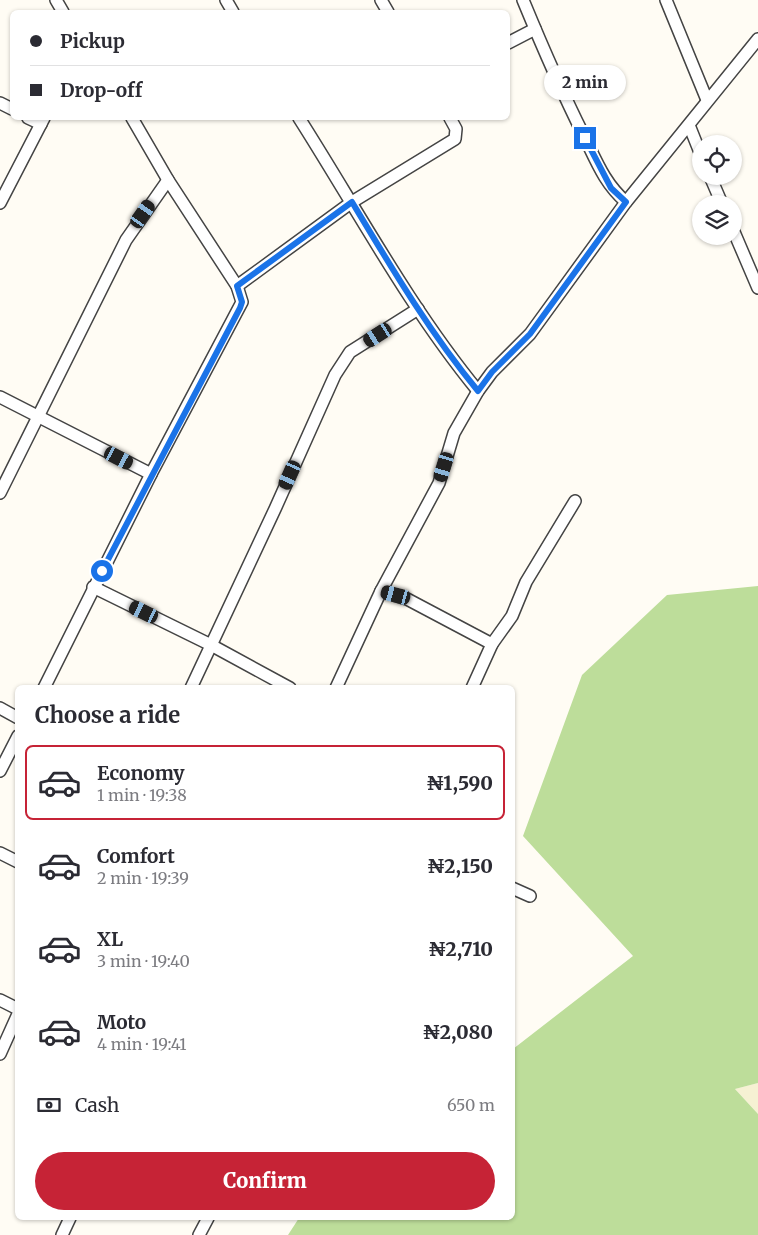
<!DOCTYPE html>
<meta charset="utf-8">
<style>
:root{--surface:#fff;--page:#f2f2f3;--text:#2b2b33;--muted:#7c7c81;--line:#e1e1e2;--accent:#c62336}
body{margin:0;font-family:Merriweather,serif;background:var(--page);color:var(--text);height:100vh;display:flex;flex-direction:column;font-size:19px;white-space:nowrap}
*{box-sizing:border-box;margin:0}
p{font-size:16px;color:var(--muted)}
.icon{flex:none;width:28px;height:28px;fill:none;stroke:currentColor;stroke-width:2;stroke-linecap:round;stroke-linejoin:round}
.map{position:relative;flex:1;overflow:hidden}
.details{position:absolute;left:15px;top:685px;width:500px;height:535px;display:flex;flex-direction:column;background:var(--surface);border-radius:8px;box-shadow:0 1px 4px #0004}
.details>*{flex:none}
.guide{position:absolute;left:10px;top:10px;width:500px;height:110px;border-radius:8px;box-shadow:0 1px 4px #0004;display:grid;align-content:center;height:110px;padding:0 20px;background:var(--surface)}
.controls{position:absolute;left:692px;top:135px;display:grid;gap:10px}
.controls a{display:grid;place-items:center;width:50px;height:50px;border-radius:50%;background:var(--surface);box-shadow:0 1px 4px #0004;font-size:25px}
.end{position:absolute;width:22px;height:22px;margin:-11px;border:6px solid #1a73e8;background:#fff;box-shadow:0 0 0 2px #fff}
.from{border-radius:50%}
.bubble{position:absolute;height:35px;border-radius:18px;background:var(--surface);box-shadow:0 1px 4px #0004;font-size:16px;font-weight:800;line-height:35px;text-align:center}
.car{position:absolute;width:15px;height:30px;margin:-15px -8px;border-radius:6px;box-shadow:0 0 4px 1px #0007;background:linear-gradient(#222 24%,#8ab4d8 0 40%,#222 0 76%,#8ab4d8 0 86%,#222 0)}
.guide b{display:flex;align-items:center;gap:18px;height:48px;font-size:19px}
.guide b+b{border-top:1px solid var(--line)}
.guide i{width:12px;height:12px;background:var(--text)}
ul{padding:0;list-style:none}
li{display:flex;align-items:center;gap:15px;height:75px;margin:0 10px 8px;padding:0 10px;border:2px solid transparent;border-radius:8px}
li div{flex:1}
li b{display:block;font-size:19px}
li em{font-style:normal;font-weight:800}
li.current{border-color:var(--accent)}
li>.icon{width:45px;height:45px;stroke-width:1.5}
h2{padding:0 20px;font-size:22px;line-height:60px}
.pay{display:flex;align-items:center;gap:12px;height:55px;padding:0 20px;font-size:19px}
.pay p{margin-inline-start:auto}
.cta{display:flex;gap:10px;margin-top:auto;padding:10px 20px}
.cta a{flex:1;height:58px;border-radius:30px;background:var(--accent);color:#fff;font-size:20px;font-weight:800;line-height:58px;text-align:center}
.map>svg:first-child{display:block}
.farmland{fill:#f6f1d3}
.forest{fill:#bddd9a}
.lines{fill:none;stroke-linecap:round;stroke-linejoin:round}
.minor-casing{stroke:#444;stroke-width:14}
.minor{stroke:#fff;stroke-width:11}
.route{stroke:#1a73e8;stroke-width:6}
</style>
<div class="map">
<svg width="758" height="1235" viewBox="0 0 758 1235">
<rect width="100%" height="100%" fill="#fffcf4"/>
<polygon class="farmland" points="758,1083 758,1114 735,1089"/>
<polygon class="forest" points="758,586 758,1083 735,1089 758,1114 758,1235 288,1235 299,1218 512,1218 513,1049 633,956 523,836 582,675 667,595"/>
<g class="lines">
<g class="minor-casing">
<g id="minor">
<polyline points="56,0 63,12"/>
<polyline points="226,0 233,12"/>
<polyline points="381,0 388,12"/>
<path d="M 523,0 C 542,46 561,90 583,134 C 596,160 604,183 626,202"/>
<polyline points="666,0 707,100"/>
<polyline points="508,43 535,29"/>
<polyline points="0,103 12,109"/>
<polyline points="28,118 41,124"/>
<path d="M 299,118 C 357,209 409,307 478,391"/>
<polyline points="689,125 701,155"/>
<polyline points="710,176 722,204"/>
<polyline points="0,203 44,118"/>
<polyline points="734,232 758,288"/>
<polyline points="237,286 352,202 455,139 456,129 450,118"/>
<polyline points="0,397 151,474"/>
<polyline points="0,493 126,240 168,180"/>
<polyline points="93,587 211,645 290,688"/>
<polyline points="381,591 407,599 492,644 512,616 526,582 575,501"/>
<polyline points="44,688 151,474 242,302 237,286 168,180 132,118"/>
<polyline points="191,688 275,509 335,375 350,352 418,309"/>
<polyline points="336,688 381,591 439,483 454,433 478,391 492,372 530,334 626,202 758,39"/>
<polyline points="472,688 492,644"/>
<polyline points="0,708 18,718"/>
<polyline points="0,771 18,736"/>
<polyline points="0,853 18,862"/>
<polyline points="512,888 530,896"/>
<polyline points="0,1000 18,1009"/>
<polyline points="0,1054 18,1014"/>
<polyline points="62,1235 70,1218"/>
<polyline points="199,1235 208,1218"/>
</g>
</g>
<use href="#minor" class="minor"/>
</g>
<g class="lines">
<path class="route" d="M 102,571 L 240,308 L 242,302 L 237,286 L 352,202 C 391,267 430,333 478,391 L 492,372 L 530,334 L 626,202 L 611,188 L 585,138"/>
</g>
</svg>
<div class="controls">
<a><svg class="icon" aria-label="locate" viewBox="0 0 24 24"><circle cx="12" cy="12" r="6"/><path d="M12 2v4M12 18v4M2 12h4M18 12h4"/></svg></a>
<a><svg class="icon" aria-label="layers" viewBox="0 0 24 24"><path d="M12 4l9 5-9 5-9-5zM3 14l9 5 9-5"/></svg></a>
</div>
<i class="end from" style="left:102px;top:571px"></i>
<i class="end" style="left:585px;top:138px"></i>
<div class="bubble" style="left:544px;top:65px;width:82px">2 min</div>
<i class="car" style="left:143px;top:214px;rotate:35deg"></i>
<i class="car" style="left:378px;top:335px;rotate:238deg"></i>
<i class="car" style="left:119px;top:458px;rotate:117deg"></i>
<i class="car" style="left:444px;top:467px;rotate:197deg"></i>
<i class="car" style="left:290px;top:475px;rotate:204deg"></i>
<i class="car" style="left:396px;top:595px;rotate:285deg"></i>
<i class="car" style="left:144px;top:612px;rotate:296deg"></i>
<div class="guide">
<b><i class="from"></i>Pickup</b>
<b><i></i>Drop-off</b>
</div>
<section class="details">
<h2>Choose a ride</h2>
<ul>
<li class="current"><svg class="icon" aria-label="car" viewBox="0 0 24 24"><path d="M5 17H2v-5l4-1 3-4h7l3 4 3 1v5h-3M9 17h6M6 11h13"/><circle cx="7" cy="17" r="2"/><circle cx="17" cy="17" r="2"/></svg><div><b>Economy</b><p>1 min · 19:38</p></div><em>₦1,590</em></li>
<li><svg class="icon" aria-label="car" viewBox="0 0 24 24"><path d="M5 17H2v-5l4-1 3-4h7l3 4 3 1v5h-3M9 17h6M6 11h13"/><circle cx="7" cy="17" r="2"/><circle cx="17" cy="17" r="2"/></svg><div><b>Comfort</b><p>2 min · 19:39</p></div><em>₦2,150</em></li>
<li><svg class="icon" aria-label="car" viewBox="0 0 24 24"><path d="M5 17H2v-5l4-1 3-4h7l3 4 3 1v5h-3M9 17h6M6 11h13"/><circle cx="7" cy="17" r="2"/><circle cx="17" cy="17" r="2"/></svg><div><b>XL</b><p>3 min · 19:40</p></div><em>₦2,710</em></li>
<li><svg class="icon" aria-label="car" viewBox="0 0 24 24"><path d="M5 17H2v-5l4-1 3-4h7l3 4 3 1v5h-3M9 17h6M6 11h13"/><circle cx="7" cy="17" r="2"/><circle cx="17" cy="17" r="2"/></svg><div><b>Moto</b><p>4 min · 19:41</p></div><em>₦2,080</em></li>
</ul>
<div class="pay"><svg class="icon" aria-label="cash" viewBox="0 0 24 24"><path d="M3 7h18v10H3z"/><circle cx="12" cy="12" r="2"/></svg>Cash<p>650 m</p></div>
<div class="cta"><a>Confirm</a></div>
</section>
</div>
